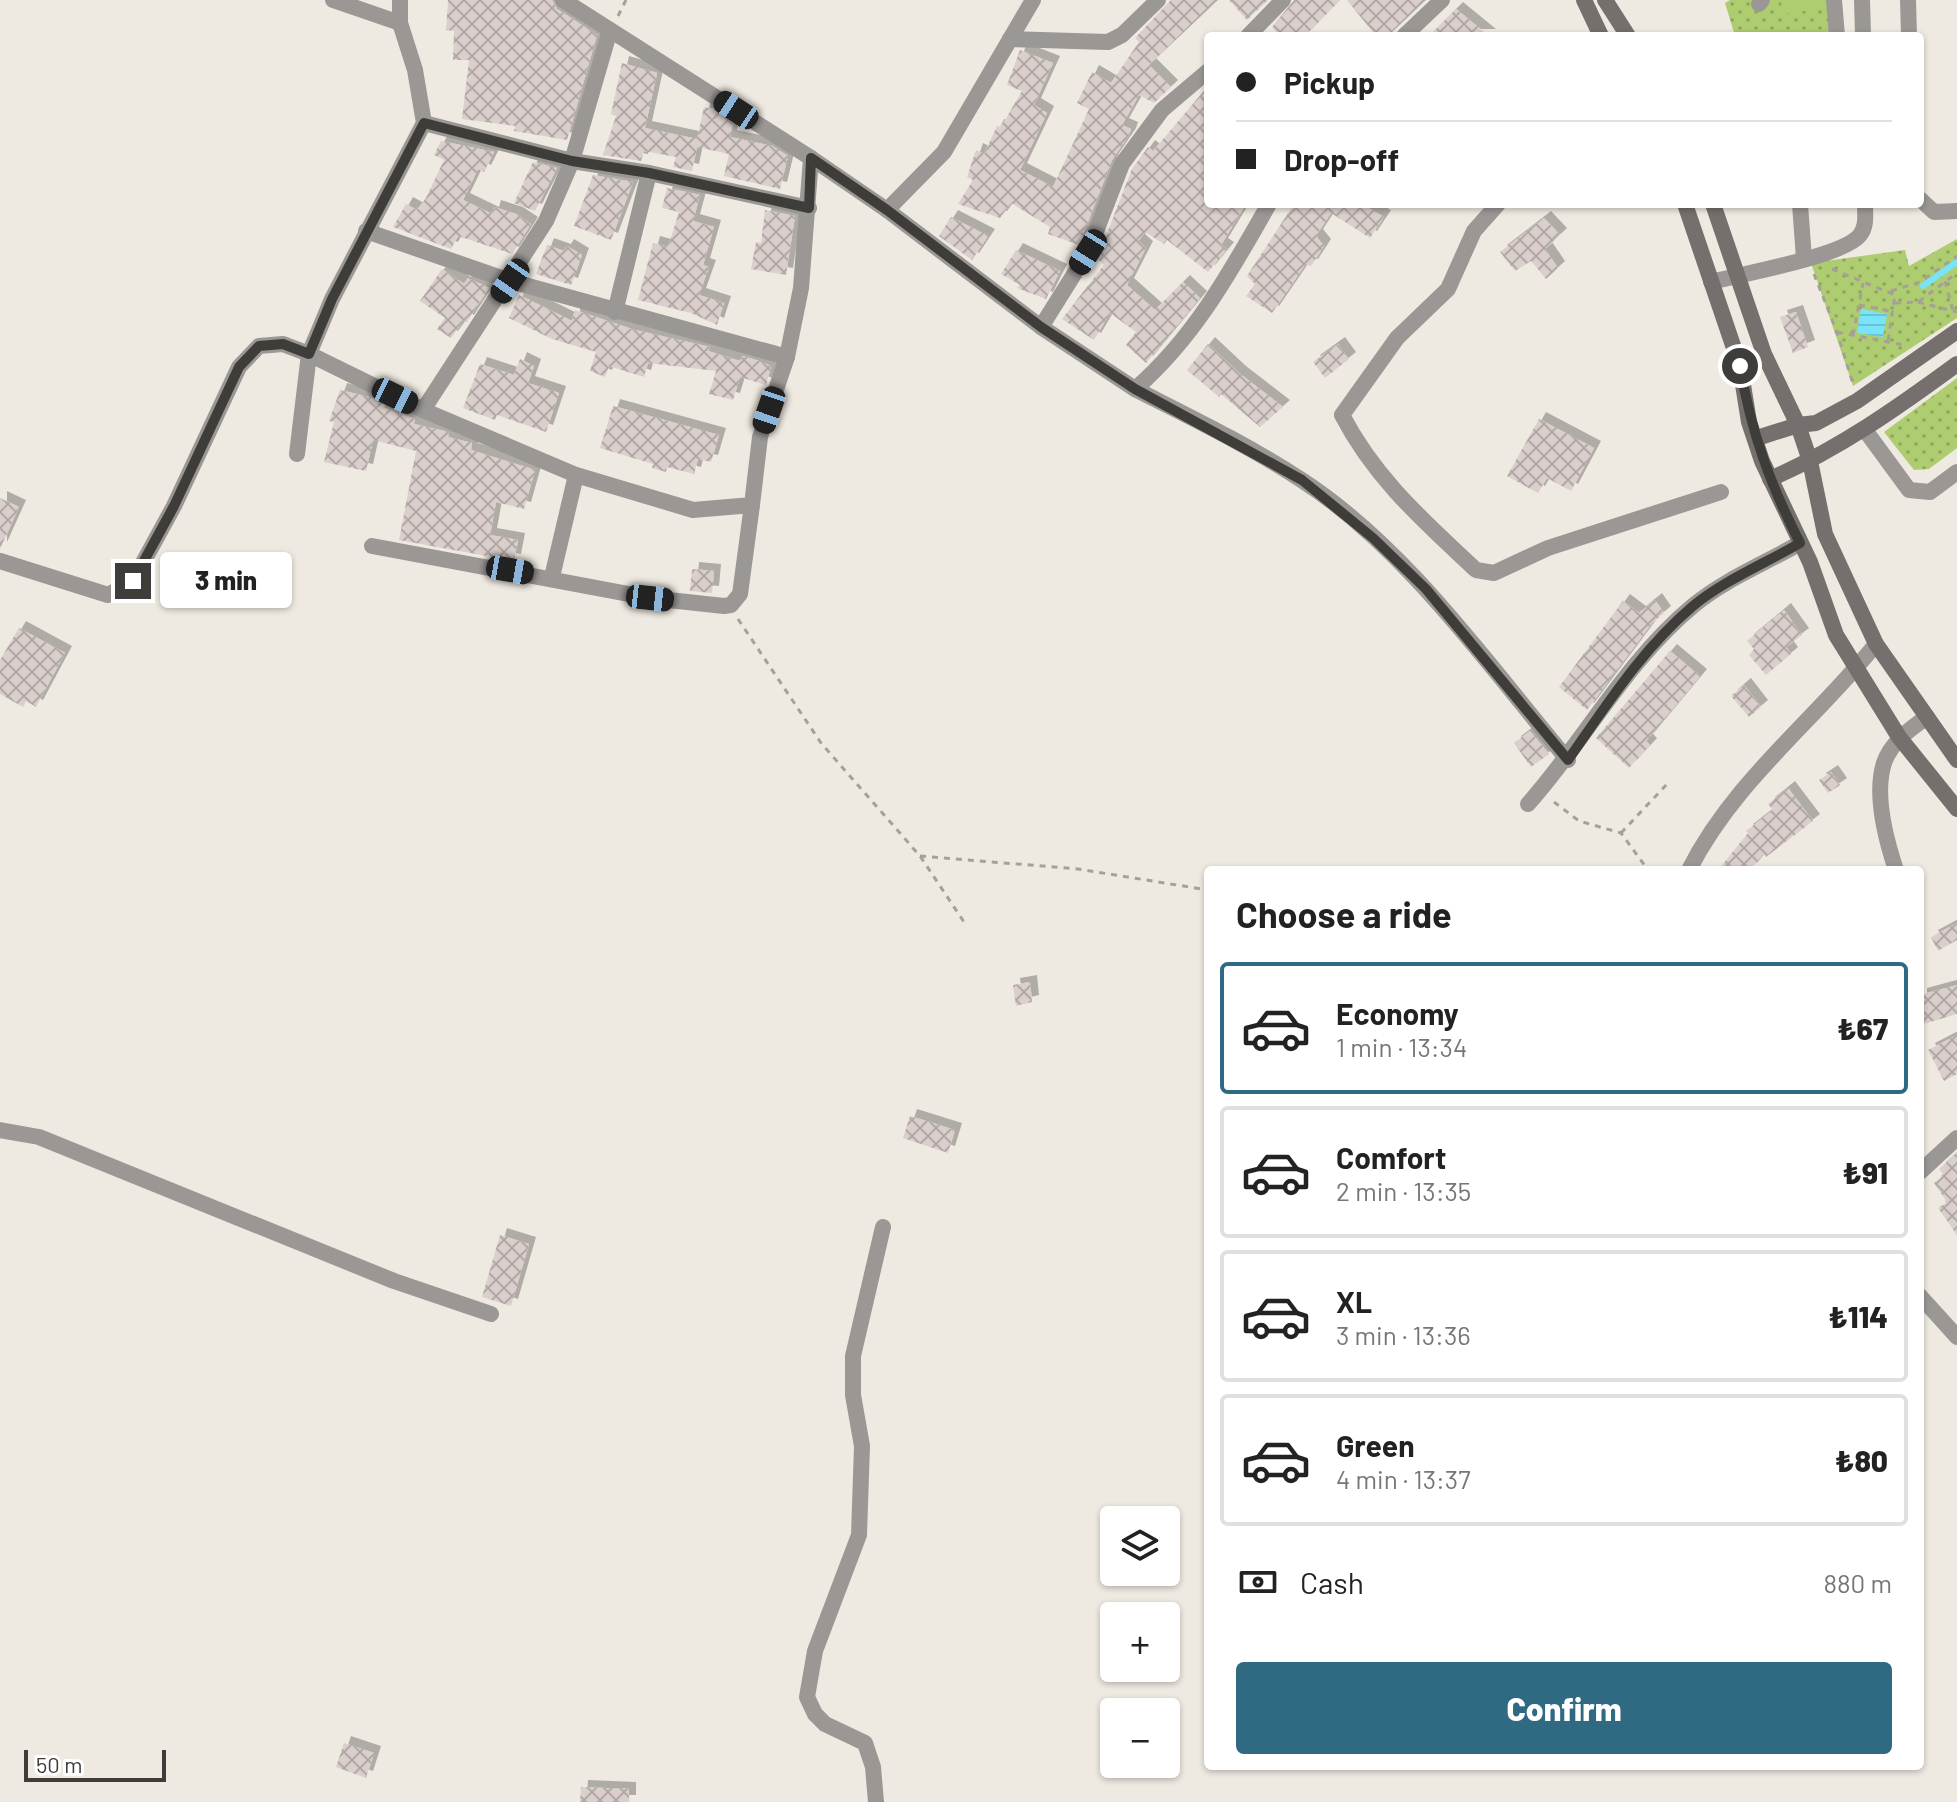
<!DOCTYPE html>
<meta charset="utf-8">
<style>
:root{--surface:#fff;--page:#f6f6f6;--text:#222;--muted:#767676;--line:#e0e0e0;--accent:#2f6982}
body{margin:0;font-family:Barlow,sans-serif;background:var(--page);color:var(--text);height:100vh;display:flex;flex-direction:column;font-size:30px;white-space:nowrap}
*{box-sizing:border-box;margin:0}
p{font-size:26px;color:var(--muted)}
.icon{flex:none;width:44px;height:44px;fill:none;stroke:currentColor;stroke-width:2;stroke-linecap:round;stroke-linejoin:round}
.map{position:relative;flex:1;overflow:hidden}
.sheet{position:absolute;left:1204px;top:866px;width:720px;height:904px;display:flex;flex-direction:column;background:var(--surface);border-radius:8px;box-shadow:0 2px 6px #0004}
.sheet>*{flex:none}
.guide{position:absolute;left:1204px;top:32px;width:720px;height:176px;border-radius:8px;box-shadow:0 2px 6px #0004;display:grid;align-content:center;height:176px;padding:0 32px;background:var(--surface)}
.buttons{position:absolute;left:1100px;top:1506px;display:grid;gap:16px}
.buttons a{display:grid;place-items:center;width:80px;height:80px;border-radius:8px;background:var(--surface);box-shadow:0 2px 6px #0004;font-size:40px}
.scale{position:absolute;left:24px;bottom:20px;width:142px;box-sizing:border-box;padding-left:8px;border:4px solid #3f3d39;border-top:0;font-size:22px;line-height:28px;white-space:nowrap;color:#3f3d39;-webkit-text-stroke:6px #fff;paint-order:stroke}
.end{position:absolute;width:36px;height:36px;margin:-18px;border:10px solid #3f3d39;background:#fff;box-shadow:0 0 0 4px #fff}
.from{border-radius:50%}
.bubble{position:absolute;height:56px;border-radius:8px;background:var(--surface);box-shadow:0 2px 6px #0004;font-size:26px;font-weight:800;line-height:56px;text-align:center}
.car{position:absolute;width:24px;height:48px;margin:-24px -12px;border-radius:10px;box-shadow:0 0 6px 2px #0007;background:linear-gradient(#222 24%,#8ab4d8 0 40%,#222 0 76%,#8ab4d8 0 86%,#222 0)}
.guide b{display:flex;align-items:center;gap:28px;height:76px;font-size:30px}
.guide b+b{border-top:2px solid var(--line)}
.guide i{width:20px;height:20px;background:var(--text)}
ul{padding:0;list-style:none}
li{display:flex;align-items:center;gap:24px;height:132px;margin:0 16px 12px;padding:0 16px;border:4px solid var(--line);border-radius:8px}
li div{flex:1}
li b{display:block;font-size:30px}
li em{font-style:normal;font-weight:800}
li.current{border-color:var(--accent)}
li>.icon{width:72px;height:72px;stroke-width:1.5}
h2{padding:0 32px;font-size:36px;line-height:96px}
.pay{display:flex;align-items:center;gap:20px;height:88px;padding:0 32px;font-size:30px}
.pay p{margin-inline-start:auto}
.primary-button{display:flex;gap:16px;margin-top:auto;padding:16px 32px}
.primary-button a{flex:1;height:92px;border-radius:8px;background:var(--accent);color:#fff;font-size:32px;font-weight:800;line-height:92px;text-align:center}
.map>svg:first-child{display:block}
.grass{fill:url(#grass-dots)}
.pitch{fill:#aecc70}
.water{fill:url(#water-rules)}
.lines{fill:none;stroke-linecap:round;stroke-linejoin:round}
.stream{stroke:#78e4fa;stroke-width:6}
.building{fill:url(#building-cross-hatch);filter:url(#shadow)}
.path{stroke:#a5a19a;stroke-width:3;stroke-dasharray:6 6;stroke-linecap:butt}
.street{stroke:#9b9795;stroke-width:16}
.secondary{stroke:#75706d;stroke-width:16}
.route{stroke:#3f3d39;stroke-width:10}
</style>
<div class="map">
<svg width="1957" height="1802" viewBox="0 0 1957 1802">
<defs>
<pattern id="grass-dots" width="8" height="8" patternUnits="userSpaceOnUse" patternTransform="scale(2)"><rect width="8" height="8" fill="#aecc70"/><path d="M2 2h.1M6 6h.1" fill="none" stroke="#8fa75d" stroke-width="1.8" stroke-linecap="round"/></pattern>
<pattern id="water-rules" width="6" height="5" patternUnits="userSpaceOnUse" patternTransform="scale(2)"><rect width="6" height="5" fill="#78e4fa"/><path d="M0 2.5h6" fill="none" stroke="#69c4d7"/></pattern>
<pattern id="building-cross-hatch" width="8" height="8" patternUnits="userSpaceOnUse" patternTransform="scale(2)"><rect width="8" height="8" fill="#dacfcd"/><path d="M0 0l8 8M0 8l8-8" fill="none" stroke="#b2a9a7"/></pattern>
<filter id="shadow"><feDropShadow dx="7" dy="-7" stdDeviation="0" flood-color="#0004"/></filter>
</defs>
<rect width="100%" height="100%" fill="#efeae1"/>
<g class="grass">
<polygon points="1730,0 1839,0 1839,36 1735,36 1725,3"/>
<polygon points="1957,239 1957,318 1853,386 1811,263 1905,250 1909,266"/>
<polygon points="1957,378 1957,448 1929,469 1914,470 1884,432"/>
</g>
<polygon class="pitch" points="1781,0 1829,0 1830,8 1782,14"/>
<polygon class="water" points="1861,309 1887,314 1883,337 1857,333"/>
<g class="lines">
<polyline class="stream" points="1923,286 1957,262"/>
</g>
<g class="building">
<polygon points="448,0 552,0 557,9 597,35 567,140 514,131 515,126 462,119 469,60 453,60 454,31 446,30"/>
<polygon points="1171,0 1218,0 1149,65 1171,87 1154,103 1139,95 1122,125 1131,129 1129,135 1112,160 1079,245 1048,234 1050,227 1011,203 1000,218 958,204 973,180 967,177 976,150 984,154 997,126 1001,127 1022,91 1007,85 1020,50 1053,63 1034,105 1047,113 1020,170 1053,187 1089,109 1077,103 1092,72 1111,83 1139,42 1135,38"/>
<polygon points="1229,0 1268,0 1247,20"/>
<polygon points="1294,0 1340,0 1305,36 1280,36 1272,27"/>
<polygon points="1347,0 1426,0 1388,36 1376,36"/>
<polygon points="1456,9 1489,36 1429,36"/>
<polygon points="622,63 657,73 645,128 697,139 704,107 714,109 733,121 730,137 772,146 788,156 780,189 724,176 729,154 697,147 692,171 673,167 676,157 644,151 641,161 603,155 616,116 611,114"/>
<polygon points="1208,86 1208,204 1246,204 1221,245 1227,249 1208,272 1167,240 1164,244 1145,232 1138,241 1146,248 1127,285 1155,310 1183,282 1200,298 1146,363 1126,345 1136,332 1110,313 1094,340 1062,319 1104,265 1097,259 1132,169 1148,147 1153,151"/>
<polygon points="441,141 494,152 484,172 478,169 463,200 492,214 494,207 516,214 531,224 512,254 458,236 451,249 393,227 406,204 417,210 426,198 444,160 434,155"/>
<polygon points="533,162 557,168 535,211 514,203"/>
<polygon points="593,175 633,182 611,240 574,226"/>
<polygon points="667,188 700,195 693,221 714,227 703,265 709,267 699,295 724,303 717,325 691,313 638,300 653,243 668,247 679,212 662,208"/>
<polygon points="1294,204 1317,204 1326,209 1318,204 1361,204 1384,217 1370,238 1331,213 1316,236 1324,246 1311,266 1305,265 1272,313 1246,296 1255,284 1247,276"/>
<polygon points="765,210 795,216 786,275 751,269 756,242 761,243"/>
<polygon points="951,217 988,236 972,260 939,236"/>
<polygon points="1544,218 1560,235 1545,249 1558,268 1546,279 1531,261 1515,271 1500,252"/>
<polygon points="547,245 564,251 567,246 582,255 571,285 536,274"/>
<polygon points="1016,250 1060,271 1046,299 1017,288 1020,285 1001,274"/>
<polygon points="442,269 464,284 468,278 489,288 467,322 464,320 451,338 437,329 445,318 420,301"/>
<polygon points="519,295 572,321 575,310 635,330 710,347 708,351 740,361 742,356 756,360 771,366 766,385 740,377 733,400 709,394 716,371 648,363 644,377 609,366 605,377 590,371 596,352 552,339 509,318"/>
<polygon points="1796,312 1808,347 1793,353 1780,317"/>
<polygon points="1208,344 1239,373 1283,407 1260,427 1221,394 1219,397 1187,370"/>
<polygon points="1338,344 1349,359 1325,378 1313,362"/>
<polygon points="520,359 534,366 528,383 559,393 546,432 497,415 495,420 463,408 480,364 514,375"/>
<polygon points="340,390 373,398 385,404 384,408 415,419 414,424 444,431 449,433 448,437 472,443 471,450 535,470 524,509 496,502 490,535 518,540 514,561 399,540 416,451 373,440 366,471 324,462 334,422 329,421"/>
<polygon points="613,406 719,435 711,462 698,459 694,474 667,467 666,472 652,468 653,464 600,448"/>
<polygon points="1539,419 1594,448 1571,491 1547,478 1538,493 1507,476"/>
<polygon points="0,498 19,507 0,549"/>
<polygon points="692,569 714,571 712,593 690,591"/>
<polygon points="1655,600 1664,613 1652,623 1587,710 1559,687 1623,601 1639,613"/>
<polygon points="1784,610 1802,635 1786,647 1791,654 1766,675 1749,655 1754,649 1747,641"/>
<polygon points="19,628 65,653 36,707 26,701 23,707 0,694 0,660"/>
<polygon points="1670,651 1700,676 1646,741 1650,745 1629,768 1596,738"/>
<polygon points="1744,685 1761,707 1749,717 1731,696"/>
<polygon points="1530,731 1549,754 1531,767 1514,743"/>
<polygon points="1831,772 1840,785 1828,793 1819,780"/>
<polygon points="1788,788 1813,821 1766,857 1763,854 1750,870 1718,870 1748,833 1746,831 1773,810 1768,804"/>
<polygon points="1957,923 1957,940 1938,951 1931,937"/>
<polygon points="1030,982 1032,1002 1016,1006 1013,985"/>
<polygon points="1957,985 1957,1014 1920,1025 1920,995"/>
<polygon points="1957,1035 1957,1074 1944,1081 1928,1050"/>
<polygon points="910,1116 955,1130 948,1153 903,1138"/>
<polygon points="1957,1153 1957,1235 1938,1208 1947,1202 1934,1183 1944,1175 1939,1169"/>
<polygon points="500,1235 529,1244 511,1306 482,1297"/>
<polygon points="344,1743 374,1753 366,1778 336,1767"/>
<polygon points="581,1787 629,1789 629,1802 580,1802"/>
</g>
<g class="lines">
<g class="path">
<polyline points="618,16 626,0"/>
<polyline points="1832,269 1895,295 1888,341"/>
<polyline points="1814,274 1837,332 1853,384"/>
<polyline points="1945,281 1953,311"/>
<polyline points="1891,291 1920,282 1957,256"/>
<polyline points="1918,302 1957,312"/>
<polyline points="1895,303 1918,302 1957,273"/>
<polyline points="1859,305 1890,311"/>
<polyline points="1837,332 1904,345"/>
<polyline points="1853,335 1863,283"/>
<polyline points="738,619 821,743 920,856 964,922"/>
<polyline points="1554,802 1579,821 1621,833 1648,870"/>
<polyline points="1621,833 1668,783"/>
<polyline points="920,856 1078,869 1208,890"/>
</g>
<g class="street">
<polyline points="333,0 400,23"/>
<path d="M 563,0 L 811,158 L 887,210 L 1041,327 L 1135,389 C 1194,338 1231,271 1269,204"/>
<polyline points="1834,0 1837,36"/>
<polyline points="1862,0 1863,36"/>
<polyline points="1908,0 1909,36"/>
<polyline points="1759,4 1762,0"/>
<polyline points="1248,36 1283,0"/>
<polyline points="1404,36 1442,0"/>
<polyline points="1010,39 1108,42 1122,35 1158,0"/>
<polyline points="424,123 572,161 649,173 809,208"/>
<polyline points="1920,199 1934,212 1957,211"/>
<path d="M 1498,204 L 1474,231 L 1448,289 L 1397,338 L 1342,415 C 1376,480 1424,521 1476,570 L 1494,573 L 1548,548 L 1721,492"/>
<polyline points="1800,204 1804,259"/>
<polyline points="887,210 944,152 1033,0"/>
<polyline points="366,231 510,281 787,357"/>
<path d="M 1711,282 C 1741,274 1844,256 1860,235 C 1867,226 1865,215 1865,204"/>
<polyline points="615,312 649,173"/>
<polyline points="1041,327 1088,252 1122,164 1162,110 1208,71"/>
<path d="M 1135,389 C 1190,417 1248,445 1300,479 C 1406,547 1488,665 1568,760"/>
<polyline points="423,410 546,221 572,161 610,30"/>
<polyline points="1865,430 1909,490 1930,492 1957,472"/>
<polyline points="297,454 309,354 332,299 424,123 415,70 400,23 400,0"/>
<polyline points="372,546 650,598 724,606 731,605 740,594 752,505"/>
<polyline points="0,561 108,595 133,581 174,506 239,367 259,346 283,344 309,354 423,410 576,475 693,510 752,505 760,437 787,357 801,288 811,158"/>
<polyline points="552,577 576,475"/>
<path d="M 1528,804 C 1585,740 1627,660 1694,605 C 1724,580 1766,563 1800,543"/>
<path d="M 1689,870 C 1734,781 1814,721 1876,644"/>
<path d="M 1896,870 C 1886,840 1874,794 1884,763 C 1891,742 1910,729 1927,717"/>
<polyline points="0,1130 39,1137 394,1281 491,1314"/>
<polyline points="1920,1172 1957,1138"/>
<polyline points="1920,1296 1957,1337"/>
<polyline points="876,1802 873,1767 865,1743 825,1724 815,1714 807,1697 815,1651 859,1535 862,1446 853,1395 853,1356 883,1227"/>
</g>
<g class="secondary">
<polyline points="1584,0 1601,36"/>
<polyline points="1605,0 1628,36"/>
<polyline points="1685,204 1740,366 1749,422 1762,461 1810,562 1836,635 1899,737 1957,809"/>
<polyline points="1713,204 1764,354 1798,425 1810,461 1825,534 1876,644 1957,760"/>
<polyline points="1757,438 1798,425 1816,423 1857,401 1957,331"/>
<path d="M 1770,479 C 1839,449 1897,408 1957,364"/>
</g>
</g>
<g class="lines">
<path class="route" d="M 133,581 L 174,506 L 239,367 L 259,346 L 283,344 L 309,354 L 332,299 L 424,123 L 572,161 L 649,173 L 809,208 L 811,158 L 887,210 L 1041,327 L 1135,389 L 1302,480 L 1373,538 L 1426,589 L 1568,760 C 1606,706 1642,649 1693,606 C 1723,581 1766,563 1800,543 C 1770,484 1751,432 1740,366"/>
</g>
</svg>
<div class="buttons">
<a><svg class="icon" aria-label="layers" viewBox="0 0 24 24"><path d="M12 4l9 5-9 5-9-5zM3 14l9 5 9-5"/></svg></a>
<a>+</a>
<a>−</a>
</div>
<div class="scale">50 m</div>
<i class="end from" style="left:1740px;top:366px"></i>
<i class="end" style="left:133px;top:581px"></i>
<div class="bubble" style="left:160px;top:552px;width:132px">3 min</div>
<i class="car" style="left:736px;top:110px;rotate:303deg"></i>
<i class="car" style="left:1088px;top:252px;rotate:212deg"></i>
<i class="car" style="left:510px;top:281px;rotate:215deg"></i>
<i class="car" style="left:395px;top:396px;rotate:116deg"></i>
<i class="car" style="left:769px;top:410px;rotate:199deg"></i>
<i class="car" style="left:510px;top:570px;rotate:100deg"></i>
<i class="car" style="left:650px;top:598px;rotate:96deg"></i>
<div class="guide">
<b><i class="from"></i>Pickup</b>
<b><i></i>Drop-off</b>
</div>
<section class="sheet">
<h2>Choose a ride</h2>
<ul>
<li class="current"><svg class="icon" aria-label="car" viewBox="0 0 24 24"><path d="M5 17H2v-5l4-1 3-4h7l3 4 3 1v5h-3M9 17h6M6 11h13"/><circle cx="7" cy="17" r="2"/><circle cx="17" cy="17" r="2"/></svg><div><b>Economy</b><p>1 min · 13:34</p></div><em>₺67</em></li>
<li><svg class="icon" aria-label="car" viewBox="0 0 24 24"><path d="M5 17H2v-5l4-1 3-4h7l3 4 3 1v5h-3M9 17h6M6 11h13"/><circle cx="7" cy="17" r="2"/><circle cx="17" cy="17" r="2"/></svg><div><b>Comfort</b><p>2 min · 13:35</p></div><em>₺91</em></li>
<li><svg class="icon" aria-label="car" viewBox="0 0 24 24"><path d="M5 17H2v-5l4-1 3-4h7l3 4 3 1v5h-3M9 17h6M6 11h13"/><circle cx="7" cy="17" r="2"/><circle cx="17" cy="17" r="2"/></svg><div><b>XL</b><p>3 min · 13:36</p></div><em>₺114</em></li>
<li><svg class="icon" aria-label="car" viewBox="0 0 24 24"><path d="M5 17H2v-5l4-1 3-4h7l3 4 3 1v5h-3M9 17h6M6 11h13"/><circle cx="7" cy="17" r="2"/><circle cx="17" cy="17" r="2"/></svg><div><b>Green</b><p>4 min · 13:37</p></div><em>₺80</em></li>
</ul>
<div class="pay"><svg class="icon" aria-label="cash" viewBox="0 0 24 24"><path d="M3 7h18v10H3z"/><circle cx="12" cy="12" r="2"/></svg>Cash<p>880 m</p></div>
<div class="primary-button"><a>Confirm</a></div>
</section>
</div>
